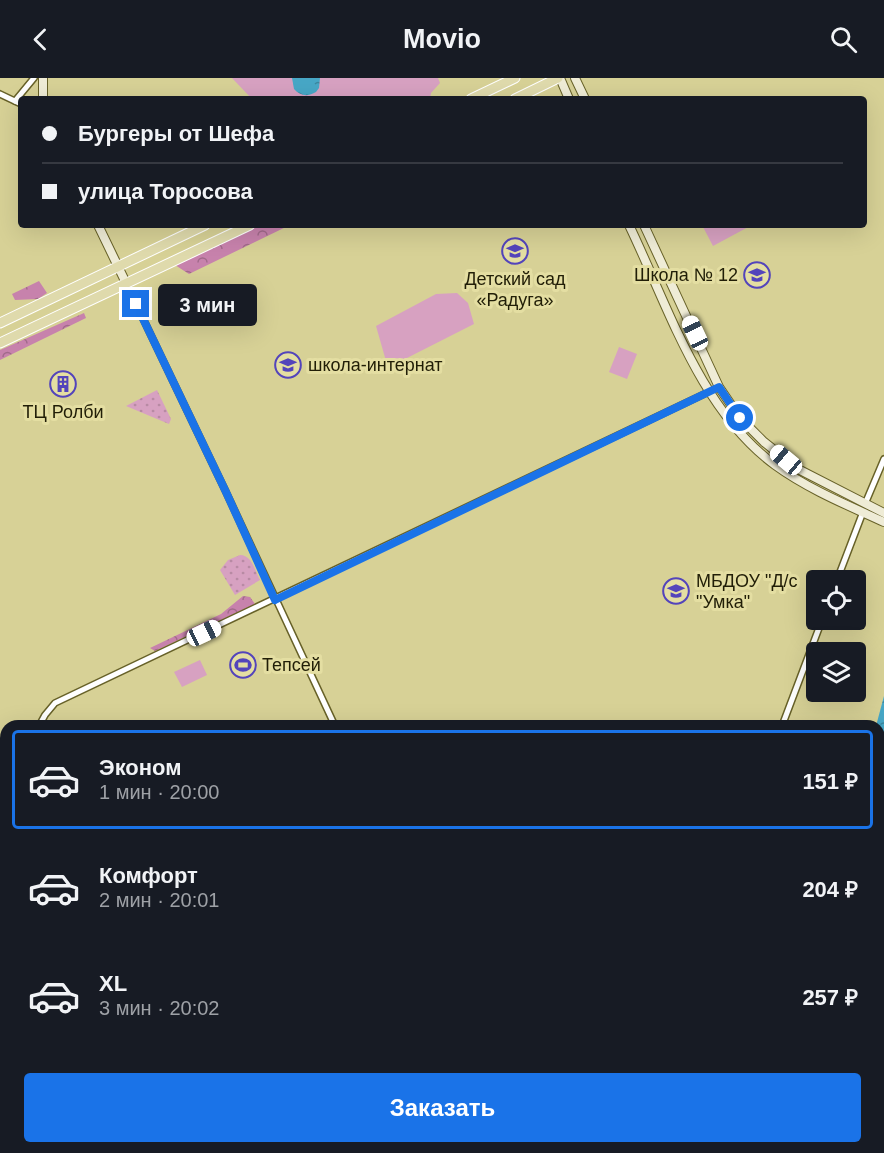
<!DOCTYPE html>
<html lang="ru">
<meta charset="utf-8">
<style>
:root{--surface:#171b24;--page:#20242c;--text:#f1f3f6;--muted:#9ea1a6;--line:#363941;--accent:#1a73e8}
body{margin:0;font-family:Arial,sans-serif;background:var(--page);color:var(--text);height:100vh;display:flex;flex-direction:column;font-size:22px;white-space:nowrap}
*{box-sizing:border-box;margin:0}
p{font-size:20px;color:var(--muted)}
.icon{flex:none;width:33px;height:33px;fill:none;stroke:currentColor;stroke-width:2;stroke-linecap:round;stroke-linejoin:round}
.map{position:relative;flex:1;overflow:hidden}
.details{position:absolute;left:0px;top:642px;width:885px;height:434px;display:flex;flex-direction:column;background:var(--surface);border-radius:18px 18px 0 0;box-shadow:0 6px 24px #0002}
.details>*{flex:none}
.guide{position:absolute;left:18px;top:18px;width:849px;height:132px;border-radius:6px;box-shadow:0 6px 24px #0002;display:grid;align-content:center;height:132px;padding:0 24px;background:var(--surface)}
.buttons{position:absolute;left:806px;top:492px;display:grid;gap:12px}
.buttons a{display:grid;place-items:center;width:60px;height:60px;border-radius:6px;background:var(--surface);box-shadow:0 6px 24px #0002;font-size:30px}
.end{position:absolute;width:27px;height:27px;margin:-14px;border:8px solid #1a73e8;background:#fff;box-shadow:0 0 0 3px #fff}
.from{border-radius:50%}
.bubble{position:absolute;height:42px;border-radius:6px;background:var(--surface);box-shadow:0 6px 24px #0002;font-size:20px;font-weight:700;line-height:42px;text-align:center}
.car{position:absolute;width:18px;height:36px;margin:-18px -9px;border-radius:8px;box-shadow:0 0 4px 2px #0007;background:linear-gradient(#fff 24%,#345 0 40%,#fff 0 76%,#345 0 86%,#fff 0)}
.guide b{display:flex;align-items:center;gap:21px;height:57px;font-size:22px}
.guide b+b{border-top:2px solid var(--line)}
.guide i{width:15px;height:15px;background:var(--text)}
ul{padding:10px 0 0;list-style:none}
li{display:flex;align-items:center;gap:18px;height:99px;margin:0 12px 9px;padding:0 12px;border:3px solid transparent;border-radius:6px}
li div{flex:1}
li b{display:block;font-size:22px}
li em{font-style:normal;font-weight:700}
li.active{border-color:var(--accent)}
li>.icon{width:54px;height:54px;stroke-width:1.5}
.cta{display:flex;gap:12px;margin-top:auto;padding:12px 24px}
.cta a{flex:1;height:69px;border-radius:6px;background:var(--accent);color:#fff;font-size:24px;font-weight:700;line-height:69px;text-align:center}
header{display:flex;justify-content:space-between;align-items:center;height:78px;padding:0 24px;background:var(--surface);font-size:27px;font-weight:700}
.map>svg:first-child{display:block}
.grass{fill:url(#grass-dots)}
.forest{fill:url(#forest-crowns)}
.park{fill:#d7a1c1}
.water{fill:url(#water-ripples)}
.lines{fill:none;stroke-linecap:round;stroke-linejoin:round}
.street-casing{stroke:#676128;stroke-width:8}
.secondary-casing{stroke:#676128;stroke-width:10}
.primary-casing{stroke:#fff;stroke-width:11}
.street{stroke:#fff;stroke-width:5}
.secondary{stroke:#efecd6;stroke-width:8}
.primary{stroke:#dfdaac;stroke-width:9}
.route{stroke:#1a73e8;stroke-width:8}
.labels{text-anchor:middle;stroke-width:6;stroke-linejoin:round;paint-order:stroke}
.poi-label{font-size:18px;fill:#211e07;stroke:#e4dea2;text-anchor:start}
</style>
<header><svg class="icon" aria-label="back" viewBox="0 0 24 24"><path d="M15 5l-7 7 7 7"/></svg>Movio<svg class="icon" aria-label="search" viewBox="0 0 24 24"><circle cx="10" cy="10" r="6"/><path d="M15 15l6 6"/></svg></header>
<div class="map">
<svg width="884" height="1075" viewBox="0 0 884 1075">
<defs>
<pattern id="grass-dots" width="8" height="8" patternUnits="userSpaceOnUse" patternTransform="scale(1.5)"><rect width="8" height="8" fill="#d7a1c1"/><path d="M2 2h.1M6 6h.1" fill="none" stroke="#b88aa4" stroke-width="1.8" stroke-linecap="round"/></pattern>
<pattern id="forest-crowns" width="20" height="18" patternUnits="userSpaceOnUse" patternTransform="scale(1.5)"><rect width="20" height="18" fill="#c782ac"/><path d="M2 6a3 3 0 1 1 6 0M12 15a3 3 0 1 1 6 0" fill="none" stroke="#a16a8a"/></pattern>
<pattern id="water-ripples" width="26" height="14" patternUnits="userSpaceOnUse" patternTransform="scale(1.5)"><rect width="26" height="14" fill="#47a7c6"/><path d="M2 4q2-2 4 0t4 0M15 11q2-2 4 0t4 0" fill="none" stroke="#3b879f"/></pattern>
</defs>
<rect width="100%" height="100%" fill="#d7d196"/>
<g class="grass">
<polygon points="157,312 171,341 169,346 126,328"/>
<path d="M 240,477 C 252,477 255,493 260,502 L 235,517 L 220,492 L 228,482 Z"/>
</g>
<g class="forest">
<polygon points="261,147 290,147 189,196 175,187"/>
<polygon points="39,203 47,215 38,221 15,222 12,216"/>
<polygon points="84,235 86,240 0,282 0,272"/>
<polygon points="243,518 250,519 255,526 155,573 150,570 221,536"/>
</g>
<g class="park">
<polygon points="232,0 438,0 440,5 431,15 430,21 252,21"/>
<polygon points="702,147 752,147 713,168"/>
<polygon points="457,215 468,225 474,246 403,282 386,283 376,248 436,216"/>
<polygon points="619,269 637,276 627,301 609,294"/>
<polygon points="200,582 207,597 182,609 174,594"/>
<polygon points="884,861 884,1021 879,1036 879,874"/>
</g>
<g class="water">
<path d="M 292,0 L 320,0 L 319,10 L 316,14 C 308,19 300,18 294,11 Z"/>
<polygon points="884,618 884,767 879,781 879,648 876,648"/>
</g>
<g class="lines">
<g class="street-casing">
<g id="street">
<polyline points="0,16 21,26"/>
<polyline points="15,23 34,0"/>
<polyline points="126,205 226,414 335,648"/>
<polyline points="865,426 884,381"/>
<polyline points="837,502 863,434"/>
<polyline points="39,648 45,637 55,625 719,309"/>
<polyline points="782,648 822,542"/>
<polyline points="0,722 6,711"/>
<polyline points="0,945 6,948"/>
<polyline points="233,1070 248,1075"/>
<polyline points="535,1070 537,1075"/>
<polyline points="260,1075 277,1070"/>
</g>
</g>
<g class="secondary-casing">
<g id="secondary">
<polyline points="43,0 43,21"/>
<polyline points="560,0 569,21"/>
<polyline points="575,0 585,21"/>
<polyline points="98,147 126,205"/>
<path d="M 629,147 C 668,228 700,332 775,387 C 808,411 847,427 884,444"/>
<polyline points="644,147 719,309 740,340 764,364 798,391 884,435"/>
</g>
</g>
<g class="primary-casing">
<g id="primary">
<polyline points="471,21 515,0"/>
<polyline points="515,21 558,0"/>
<polyline points="0,245 205,147"/>
<polyline points="0,265 250,147"/>
<polyline points="879,857 884,844"/>
<polyline points="797,1075 799,1070"/>
</g>
</g>
<use href="#street" class="street"/>
<use href="#secondary" class="secondary"/>
<use href="#primary" class="primary"/>
</g>
<g class="lines">
<polyline class="route" points="136,226 226,414 275,522 719,309 740,340"/>
</g>
<defs>
<g id="school-ring" transform="scale(1.35)"><circle r="9.5" fill="#e4dea2" stroke="#5344bb" stroke-width="1.5"/><path d="M0-5L7-2L0 1L-7-2ZM-4 1L0 2.5L4 1V4Q0 6-4 4Z" fill="#5344bb"/></g>
<g id="building-ring" transform="scale(1.35)"><circle r="9.5" fill="#e4dea2" stroke="#5344bb" stroke-width="1.5"/><path d="M-4-6H4V6H1V3H-1V6H-4ZM-2.5-4.3h1.7v1.8h-1.7ZM.8-4.3h1.7v1.8H.8ZM-2.5-1h1.7V.8h-1.7ZM.8-1h1.7V.8H.8Z" fill="#5344bb"/></g>
<g id="stadium-ring" transform="scale(1.35)"><circle r="9.5" fill="#e4dea2" stroke="#5344bb" stroke-width="1.5"/><path d="M0-5a6.5 5 0 1 0 0 10a6.5 5 0 1 0 0-10ZM-3.5-1.8h7v3.6h-7Z" fill="#5344bb"/></g>
</defs>
<g fill-rule="evenodd">
<use href="#school-ring" x="515" y="173"/>
<use href="#school-ring" x="757" y="197"/>
<use href="#school-ring" x="288" y="287"/>
<use href="#building-ring" x="63" y="306"/>
<use href="#school-ring" x="676" y="513"/>
<use href="#stadium-ring" x="243" y="587"/>
</g>
<g class="labels">
<g class="poi-label">
<text x="738" y="203" text-anchor="end">Школа № 12</text>
<text x="515" y="207" text-anchor="middle">Детский сад<tspan x="515" dy="21">«Радуга»</tspan></text>
<text x="308" y="293">школа-интернат</text>
<text x="63" y="340" text-anchor="middle">ТЦ Ролби</text>
<text x="696" y="509">МБДОУ "Д/с<tspan x="696" dy="21">"Умка"</tspan></text>
<text x="262" y="593">Тепсей</text>
</g>
</g>
</svg>
<div class="buttons">
<a><svg class="icon" aria-label="locate" viewBox="0 0 24 24"><circle cx="12" cy="12" r="6"/><path d="M12 2v4M12 18v4M2 12h4M18 12h4"/></svg></a>
<a><svg class="icon" aria-label="layers" viewBox="0 0 24 24"><path d="M12 4l9 5-9 5-9-5zM3 14l9 5 9-5"/></svg></a>
</div>
<i class="end from" style="left:740px;top:340px"></i>
<i class="end" style="left:136px;top:226px"></i>
<div class="bubble" style="left:158px;top:206px;width:99px">3 мин</div>
<i class="car" style="left:695px;top:255px;rotate:335deg"></i>
<i class="car" style="left:786px;top:382px;rotate:310deg"></i>
<i class="car" style="left:204px;top:555px;rotate:65deg"></i>
<div class="guide">
<b><i class="from"></i>Бургеры от Шефа</b>
<b><i></i>улица Торосова</b>
</div>
<section class="details">
<ul>
<li class="active"><svg class="icon" aria-label="car" viewBox="0 0 24 24"><path d="M5 17H2v-5l4-1 3-4h7l3 4 3 1v5h-3M9 17h6M6 11h13"/><circle cx="7" cy="17" r="2"/><circle cx="17" cy="17" r="2"/></svg><div><b>Эконом</b><p>1 мин · 20:00</p></div><em>151 ₽</em></li>
<li><svg class="icon" aria-label="car" viewBox="0 0 24 24"><path d="M5 17H2v-5l4-1 3-4h7l3 4 3 1v5h-3M9 17h6M6 11h13"/><circle cx="7" cy="17" r="2"/><circle cx="17" cy="17" r="2"/></svg><div><b>Комфорт</b><p>2 мин · 20:01</p></div><em>204 ₽</em></li>
<li><svg class="icon" aria-label="car" viewBox="0 0 24 24"><path d="M5 17H2v-5l4-1 3-4h7l3 4 3 1v5h-3M9 17h6M6 11h13"/><circle cx="7" cy="17" r="2"/><circle cx="17" cy="17" r="2"/></svg><div><b>XL</b><p>3 мин · 20:02</p></div><em>257 ₽</em></li>
</ul>
<div class="cta"><a>Заказать</a></div>
</section>
</div>
